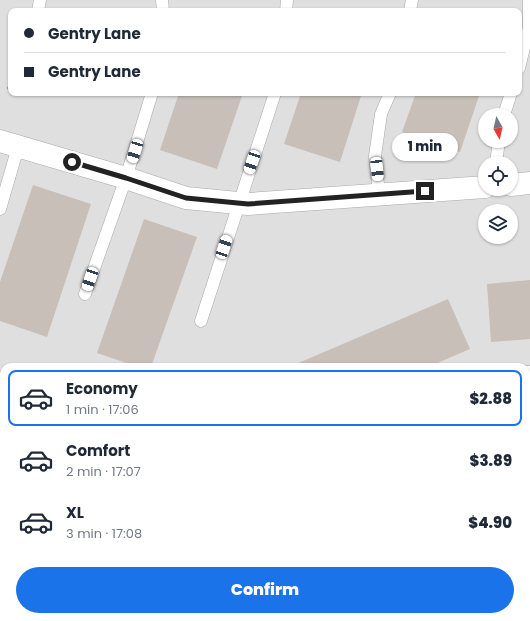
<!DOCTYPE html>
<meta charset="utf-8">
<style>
:root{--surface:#fff;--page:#f2f2f3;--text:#1f2937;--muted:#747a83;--line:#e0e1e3;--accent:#1a73e8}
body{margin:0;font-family:Poppins,sans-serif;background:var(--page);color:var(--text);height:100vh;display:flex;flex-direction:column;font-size:15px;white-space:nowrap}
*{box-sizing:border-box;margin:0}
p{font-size:13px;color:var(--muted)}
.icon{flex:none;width:22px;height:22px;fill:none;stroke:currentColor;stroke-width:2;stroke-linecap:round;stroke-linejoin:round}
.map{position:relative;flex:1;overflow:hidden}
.sheet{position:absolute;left:0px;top:363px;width:530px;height:258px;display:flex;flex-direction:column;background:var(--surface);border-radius:12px 12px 0 0;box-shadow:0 1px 3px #0004}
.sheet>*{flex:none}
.top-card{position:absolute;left:8px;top:8px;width:514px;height:88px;border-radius:8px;box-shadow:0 1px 3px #0004;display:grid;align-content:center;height:88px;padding:0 16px;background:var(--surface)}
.needle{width:26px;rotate:172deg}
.fabs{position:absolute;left:478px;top:108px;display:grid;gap:8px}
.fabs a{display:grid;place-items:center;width:40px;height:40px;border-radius:50%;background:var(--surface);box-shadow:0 1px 3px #0004;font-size:20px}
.end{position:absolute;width:18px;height:18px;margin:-9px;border:5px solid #222;background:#fff;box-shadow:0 0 0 2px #fff}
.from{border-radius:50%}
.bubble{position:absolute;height:28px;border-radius:14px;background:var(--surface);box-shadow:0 1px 3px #0004;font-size:13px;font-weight:800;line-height:28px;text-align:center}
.car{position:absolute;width:12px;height:24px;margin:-12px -6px;border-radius:5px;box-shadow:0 0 3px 1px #0007;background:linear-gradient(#fff 24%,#345 0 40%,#fff 0 76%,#345 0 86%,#fff 0)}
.top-card b{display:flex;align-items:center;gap:14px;height:38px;font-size:15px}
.top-card b+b{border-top:1px solid var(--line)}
.top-card i{width:10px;height:10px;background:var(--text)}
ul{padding:7px 0 0;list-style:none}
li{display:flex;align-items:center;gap:12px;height:56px;margin:0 8px 6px;padding:0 8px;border:2px solid transparent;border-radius:8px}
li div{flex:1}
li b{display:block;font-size:15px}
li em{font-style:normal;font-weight:800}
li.active{border-color:var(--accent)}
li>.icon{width:36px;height:36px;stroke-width:1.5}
.button{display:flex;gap:8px;margin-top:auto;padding:8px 16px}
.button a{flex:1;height:46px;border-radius:24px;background:var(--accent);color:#fff;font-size:16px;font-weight:800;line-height:46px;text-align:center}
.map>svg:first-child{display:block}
.residential{fill:#e0dfdf;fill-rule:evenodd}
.building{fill:#c7bfb8}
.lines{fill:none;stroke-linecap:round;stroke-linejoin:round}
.lane-casing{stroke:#a9a9a9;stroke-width:13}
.street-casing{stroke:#a9a9a9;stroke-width:23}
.path{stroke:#fa8072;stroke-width:2.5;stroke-dasharray:2 2;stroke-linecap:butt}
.lane{stroke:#fff;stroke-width:12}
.street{stroke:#fff;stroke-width:22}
.route{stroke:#222;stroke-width:5}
</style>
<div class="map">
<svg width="530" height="621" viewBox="0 0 530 621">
<rect width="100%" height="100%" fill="#f2efe9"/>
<path class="residential" d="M 0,0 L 530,0 L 530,621 L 0,621 ZM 11,11 L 519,11 L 519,93 L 11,93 ZM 485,115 L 511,115 L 511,141 L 485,141 ZM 485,163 L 511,163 L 511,189 L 485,189 ZM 485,211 L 511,211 L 511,237 L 485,237 ZM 4,367 L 526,367 L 526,617 L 4,617 Z"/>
<g class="building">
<polygon points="179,93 243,93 217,169 160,150"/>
<polygon points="301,93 362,93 340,162 284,144"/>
<polygon points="416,93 480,93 460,152 402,132"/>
<polygon points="33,185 91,204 47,337 0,321 0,282"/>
<polygon points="144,219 197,237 151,367 138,367 97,353"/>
<polygon points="530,280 530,339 491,342 487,284"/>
<polygon points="448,299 470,349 428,367 289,367"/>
</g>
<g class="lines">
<g class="lane-casing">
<g id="lane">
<polyline points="162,0 163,11"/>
<polyline points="38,11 40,0"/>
<polyline points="286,11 287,0"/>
<polyline points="410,11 412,0"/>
<polyline points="519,68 529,27 529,0"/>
<polyline points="504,115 511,93"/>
<polyline points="496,163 499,141"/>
<polyline points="379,194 375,156 381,114 390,93"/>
<polyline points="0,209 18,147"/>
<polyline points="85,294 126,178 152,93"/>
<polyline points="201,321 275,93"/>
<polyline points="526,372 530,372"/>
<polyline points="526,513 530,513"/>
<polyline points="297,621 301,617"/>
</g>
</g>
<g class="street-casing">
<g id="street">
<polyline points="0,141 126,178 186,198 248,204 485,187"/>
<polyline points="511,185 530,183"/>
<polyline points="526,461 530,461"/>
<polyline points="20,621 24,617"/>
<polyline points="222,621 225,617"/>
</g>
</g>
<g class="path">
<polyline points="7,88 11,88"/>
<polyline points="432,617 433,621"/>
</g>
<use href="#lane" class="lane"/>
<use href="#street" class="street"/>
</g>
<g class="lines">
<polyline class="route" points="72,162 126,178 186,198 248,204 425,191"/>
</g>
</svg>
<div class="fabs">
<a><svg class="needle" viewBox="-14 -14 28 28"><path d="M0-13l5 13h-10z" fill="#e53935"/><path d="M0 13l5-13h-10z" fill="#747a83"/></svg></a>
<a><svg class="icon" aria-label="locate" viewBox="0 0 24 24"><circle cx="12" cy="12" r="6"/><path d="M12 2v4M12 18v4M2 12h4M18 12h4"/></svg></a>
<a><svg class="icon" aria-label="layers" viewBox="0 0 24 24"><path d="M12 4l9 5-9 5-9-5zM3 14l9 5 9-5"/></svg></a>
</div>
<i class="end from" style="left:72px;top:162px"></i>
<i class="end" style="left:425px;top:191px"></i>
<div class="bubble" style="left:392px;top:133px;width:66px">1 min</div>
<i class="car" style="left:135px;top:151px;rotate:197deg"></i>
<i class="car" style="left:252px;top:162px;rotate:199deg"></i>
<i class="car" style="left:377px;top:169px;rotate:174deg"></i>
<i class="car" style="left:224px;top:247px;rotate:18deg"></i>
<i class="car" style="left:90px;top:279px;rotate:199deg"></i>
<div class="top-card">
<b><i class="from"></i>Gentry Lane</b>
<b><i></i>Gentry Lane</b>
</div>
<section class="sheet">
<ul>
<li class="active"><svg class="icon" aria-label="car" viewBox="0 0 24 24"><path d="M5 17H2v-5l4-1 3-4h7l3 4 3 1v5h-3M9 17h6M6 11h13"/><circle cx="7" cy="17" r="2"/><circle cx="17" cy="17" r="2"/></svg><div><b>Economy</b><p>1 min · 17:06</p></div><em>$2.88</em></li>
<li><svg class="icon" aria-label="car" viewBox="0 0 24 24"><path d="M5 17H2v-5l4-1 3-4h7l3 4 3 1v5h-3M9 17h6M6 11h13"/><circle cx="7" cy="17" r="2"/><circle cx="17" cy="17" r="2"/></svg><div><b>Comfort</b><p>2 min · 17:07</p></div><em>$3.89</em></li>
<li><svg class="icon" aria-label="car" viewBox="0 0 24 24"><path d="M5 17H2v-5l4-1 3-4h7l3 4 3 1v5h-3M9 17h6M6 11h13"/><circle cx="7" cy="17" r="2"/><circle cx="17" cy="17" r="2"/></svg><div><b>XL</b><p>3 min · 17:08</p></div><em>$4.90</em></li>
</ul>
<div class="button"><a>Confirm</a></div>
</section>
</div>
